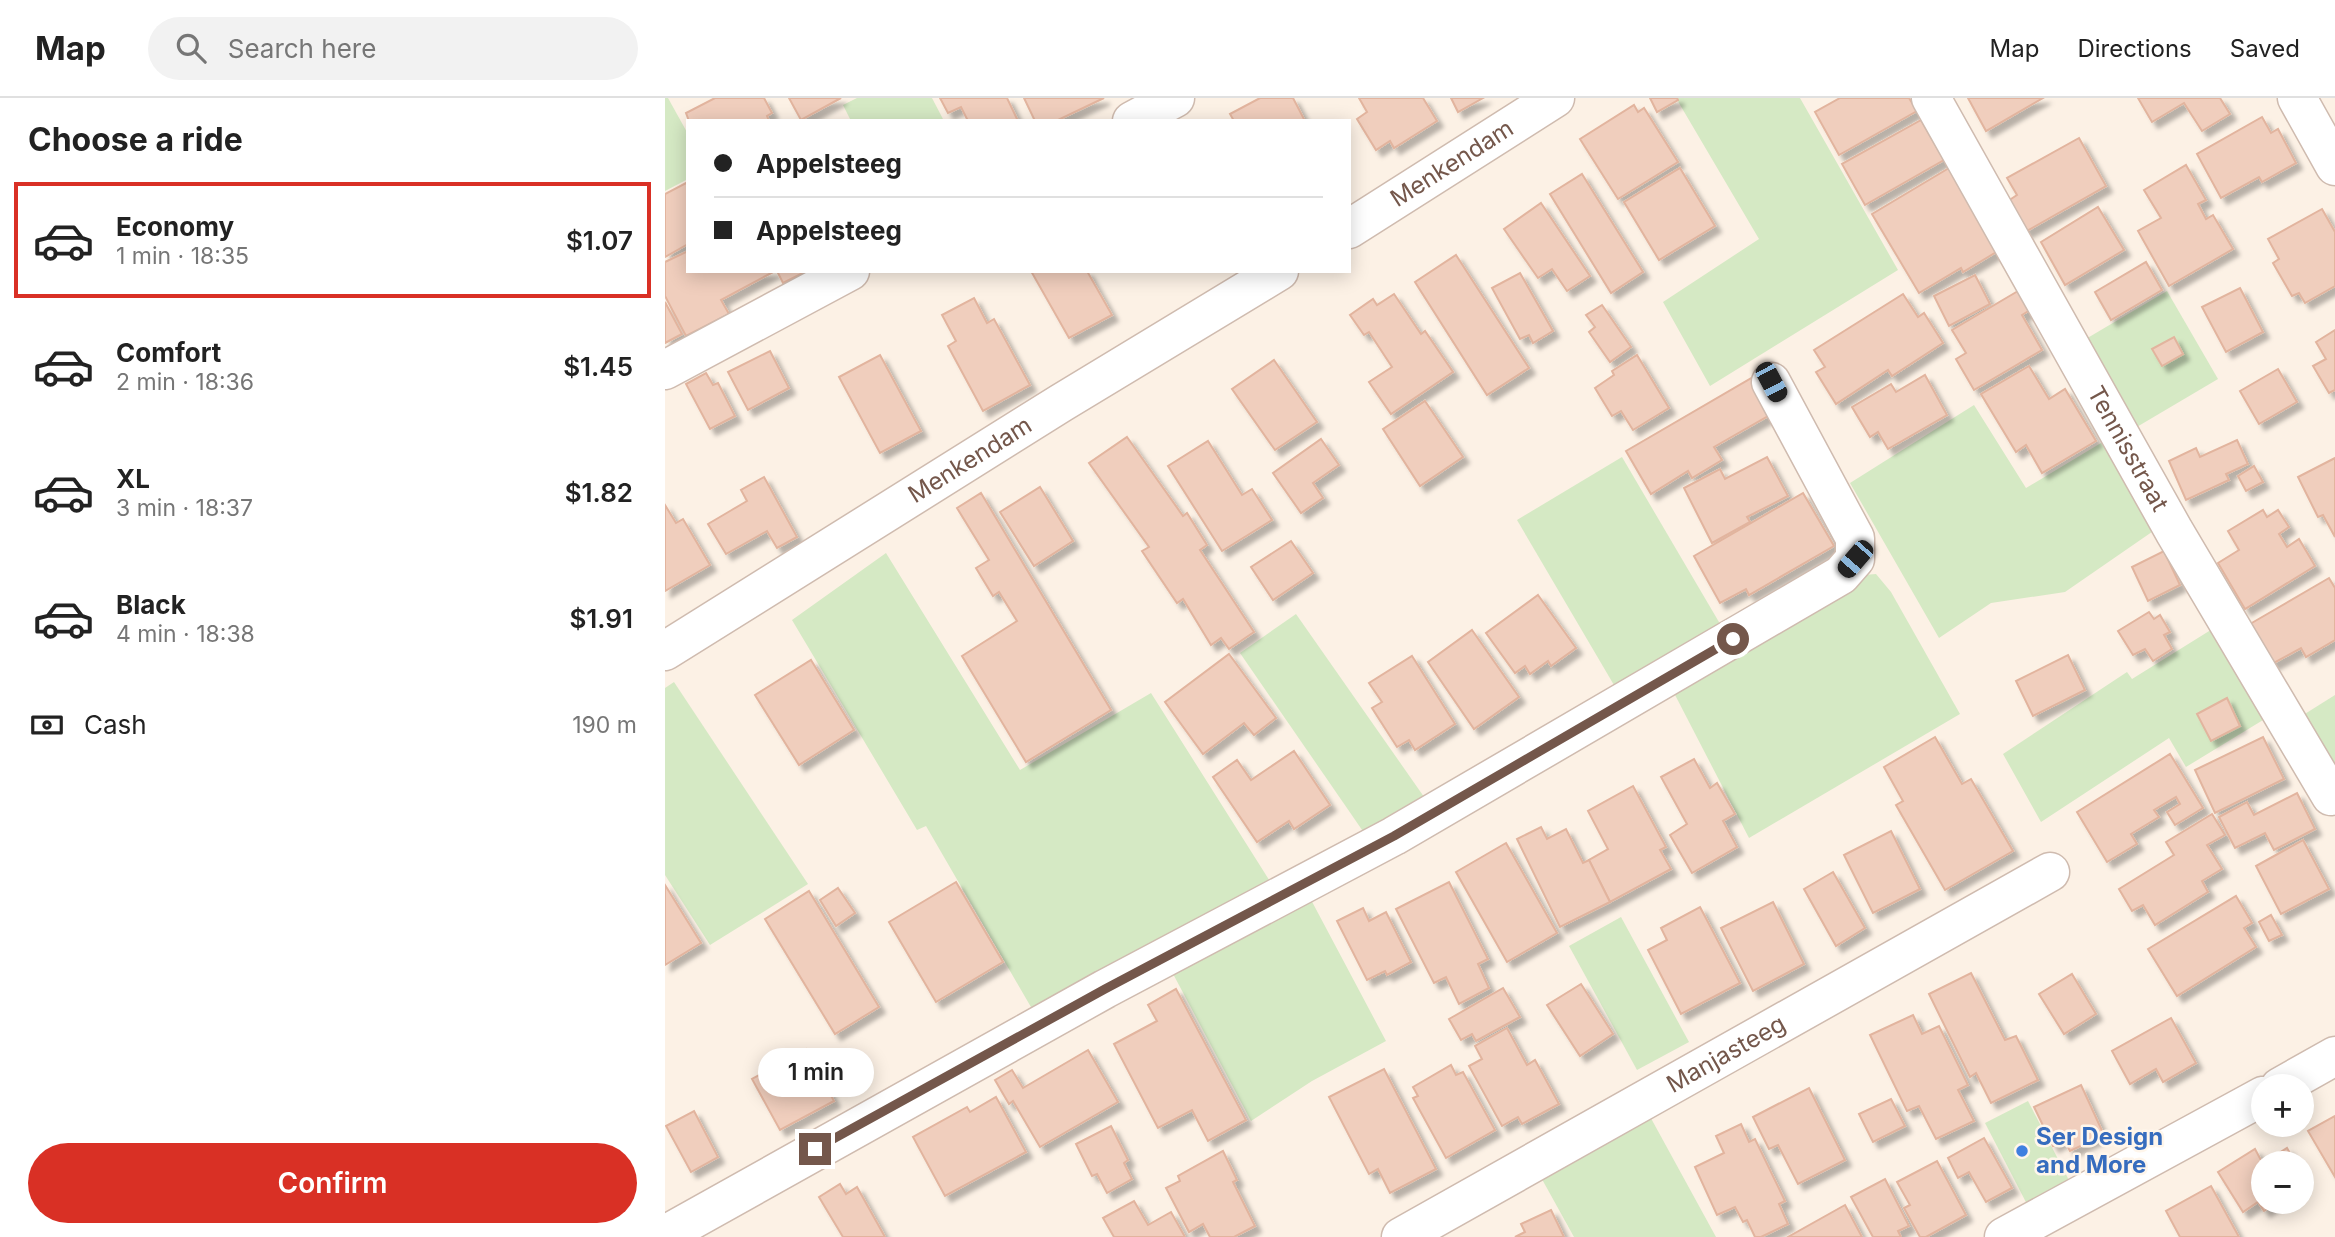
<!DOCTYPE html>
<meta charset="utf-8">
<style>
:root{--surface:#fff;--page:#f2f2f2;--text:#222;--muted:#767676;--line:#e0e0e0;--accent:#d93025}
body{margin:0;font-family:Inter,sans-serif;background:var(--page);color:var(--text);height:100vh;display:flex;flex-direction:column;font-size:26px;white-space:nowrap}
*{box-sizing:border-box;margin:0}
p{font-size:23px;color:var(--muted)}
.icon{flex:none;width:38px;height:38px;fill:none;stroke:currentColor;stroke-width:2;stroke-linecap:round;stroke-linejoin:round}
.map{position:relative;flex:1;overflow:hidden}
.panel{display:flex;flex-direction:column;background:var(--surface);width:665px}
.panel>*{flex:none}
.hud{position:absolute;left:21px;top:21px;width:665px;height:154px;border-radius:0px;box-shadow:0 4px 18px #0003;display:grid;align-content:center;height:154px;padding:0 28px;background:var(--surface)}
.controls{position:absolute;left:1586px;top:976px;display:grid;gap:14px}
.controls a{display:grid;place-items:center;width:63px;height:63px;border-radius:50%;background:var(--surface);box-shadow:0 4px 18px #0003;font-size:35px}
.end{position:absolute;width:32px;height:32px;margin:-16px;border:9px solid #74574b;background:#fff;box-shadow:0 0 0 4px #fff}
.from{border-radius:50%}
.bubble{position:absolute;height:49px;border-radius:24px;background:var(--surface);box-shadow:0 4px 18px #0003;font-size:23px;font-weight:600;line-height:49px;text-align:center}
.car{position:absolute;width:21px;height:42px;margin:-21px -10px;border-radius:9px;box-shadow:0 0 5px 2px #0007;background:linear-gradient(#222 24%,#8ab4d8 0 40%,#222 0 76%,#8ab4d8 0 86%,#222 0)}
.hud b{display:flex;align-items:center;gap:24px;height:66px;font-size:26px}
.hud b+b{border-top:2px solid var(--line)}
.hud i{width:18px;height:18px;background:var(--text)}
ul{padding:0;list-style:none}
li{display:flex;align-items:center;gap:21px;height:116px;margin:0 14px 10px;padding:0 14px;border:4px solid transparent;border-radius:0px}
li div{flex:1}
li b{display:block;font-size:26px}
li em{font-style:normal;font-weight:600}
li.current{border-color:var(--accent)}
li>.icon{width:63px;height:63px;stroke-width:1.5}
h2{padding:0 28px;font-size:32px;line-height:84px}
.pay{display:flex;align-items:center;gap:18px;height:77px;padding:0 28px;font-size:26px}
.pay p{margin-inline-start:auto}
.cta{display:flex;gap:14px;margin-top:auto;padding:14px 28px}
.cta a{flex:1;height:80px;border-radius:42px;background:var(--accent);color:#fff;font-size:28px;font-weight:600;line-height:80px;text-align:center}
header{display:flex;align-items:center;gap:42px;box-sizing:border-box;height:98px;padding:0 35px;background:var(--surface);border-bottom:2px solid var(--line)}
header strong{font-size:33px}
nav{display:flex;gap:38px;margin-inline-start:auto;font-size:24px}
.search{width:490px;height:63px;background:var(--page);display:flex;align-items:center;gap:18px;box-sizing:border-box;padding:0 24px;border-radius:38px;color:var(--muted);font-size:26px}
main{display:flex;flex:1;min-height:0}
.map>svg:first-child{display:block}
.green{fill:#d5e9c4}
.building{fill:#f0cebd;stroke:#e2b49e;stroke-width:2;filter:url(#shadow)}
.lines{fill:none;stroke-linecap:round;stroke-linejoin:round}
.minor-casing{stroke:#cfbbaf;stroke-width:41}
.minor{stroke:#fff;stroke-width:38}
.route{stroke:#74574b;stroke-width:9}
.shop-dot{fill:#3f7fe0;stroke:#fff6eb;stroke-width:2.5}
.labels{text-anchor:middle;stroke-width:5;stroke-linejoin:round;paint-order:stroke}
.street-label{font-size:24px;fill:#74574b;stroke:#fff6eb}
.shop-label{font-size:24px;font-weight:bold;fill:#366cbe;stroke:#fff6eb;text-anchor:start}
</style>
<header>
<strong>Map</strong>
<div class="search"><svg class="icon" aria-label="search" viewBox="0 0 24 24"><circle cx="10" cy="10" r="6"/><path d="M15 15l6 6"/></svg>Search here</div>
<nav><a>Map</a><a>Directions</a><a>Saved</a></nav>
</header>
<main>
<section class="panel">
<h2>Choose a ride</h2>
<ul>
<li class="current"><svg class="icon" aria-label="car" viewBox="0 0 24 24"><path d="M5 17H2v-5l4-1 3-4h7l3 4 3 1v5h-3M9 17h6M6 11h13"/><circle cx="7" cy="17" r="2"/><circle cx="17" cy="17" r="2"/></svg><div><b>Economy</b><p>1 min · 18:35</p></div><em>$1.07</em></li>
<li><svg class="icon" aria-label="car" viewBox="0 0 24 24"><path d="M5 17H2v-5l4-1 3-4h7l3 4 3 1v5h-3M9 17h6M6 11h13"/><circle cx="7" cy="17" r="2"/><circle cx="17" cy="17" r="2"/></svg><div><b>Comfort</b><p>2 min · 18:36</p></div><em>$1.45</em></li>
<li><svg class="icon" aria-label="car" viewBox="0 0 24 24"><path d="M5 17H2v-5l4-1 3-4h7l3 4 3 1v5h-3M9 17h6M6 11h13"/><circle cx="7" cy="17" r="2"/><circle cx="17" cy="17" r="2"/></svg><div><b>XL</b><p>3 min · 18:37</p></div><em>$1.82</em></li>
<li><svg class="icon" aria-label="car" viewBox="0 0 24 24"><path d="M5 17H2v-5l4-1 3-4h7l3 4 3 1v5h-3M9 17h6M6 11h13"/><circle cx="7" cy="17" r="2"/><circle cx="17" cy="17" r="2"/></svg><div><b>Black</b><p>4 min · 18:38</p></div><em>$1.91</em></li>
</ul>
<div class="pay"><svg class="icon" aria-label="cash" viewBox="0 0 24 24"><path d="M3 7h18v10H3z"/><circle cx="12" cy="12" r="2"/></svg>Cash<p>190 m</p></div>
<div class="cta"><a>Confirm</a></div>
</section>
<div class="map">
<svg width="1670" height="1139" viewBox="0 0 1670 1139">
<defs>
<filter id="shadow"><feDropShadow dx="6" dy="6" stdDeviation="2" flood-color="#0004"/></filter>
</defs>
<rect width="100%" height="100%" fill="#fcf1e5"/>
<g class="green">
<polygon points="0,0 3,0 23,36 23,81 0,93"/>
<polygon points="192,0 267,0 279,23 186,23 178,7"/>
<polygon points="1011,0 1135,0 1233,172 1045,288 998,204 1094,141"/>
<polygon points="1502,193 1553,281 1465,333 1414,245"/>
<polygon points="1309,307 1361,390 1446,339 1497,427 1400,494 1326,505 1274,540 1185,385"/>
<polygon points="957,359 1061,536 956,599 852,422"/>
<polygon points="221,455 355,672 486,595 608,788 370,916 261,728 252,732 127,522"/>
<polygon points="1211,476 1226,494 1295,616 1084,740 1008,593 1199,477"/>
<polygon points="631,516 764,706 704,742 575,555"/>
<polygon points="1549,530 1603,619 1521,669 1504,640 1376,724 1338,656 1462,574 1467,581"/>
<polygon points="9,584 143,786 45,847 0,777 0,590"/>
<polygon points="1670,597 1670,677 1635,619"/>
<polygon points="644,798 721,943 647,983 586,1023 506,872"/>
<polygon points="956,819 1024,944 972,972 904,848"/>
<polygon points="1363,1003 1408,1090 1365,1112 1320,1025"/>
<polygon points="982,1013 1051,1139 909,1139 873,1074"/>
</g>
<g class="building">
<polygon points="50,0 99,0 107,15 102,18 104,23 24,23 21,15"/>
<polygon points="124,0 176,0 136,22"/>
<polygon points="275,0 342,0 353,23 303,23 296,9 283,15"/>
<polygon points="359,0 439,0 391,23 370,23"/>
<polygon points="595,0 628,0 640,23 569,23 565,16"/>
<polygon points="694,0 758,0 772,23 729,50 725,43 711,52 692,21 702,14"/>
<polygon points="786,0 818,0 793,14"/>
<polygon points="985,0 1012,0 1013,2 992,14"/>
<polygon points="1175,0 1244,0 1252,13 1174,57 1150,14"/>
<polygon points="1303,0 1378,0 1321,33"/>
<polygon points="1473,0 1555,0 1565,16 1537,33 1519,5 1487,24"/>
<polygon points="969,7 973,14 979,10 1013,64 953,101 915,41"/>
<polygon points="1597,19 1606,35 1613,31 1631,65 1597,84 1594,79 1556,100 1532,56"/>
<polygon points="1256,22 1279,62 1200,107 1177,66"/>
<polygon points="1414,40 1441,88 1360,134 1343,103 1352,97 1342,80"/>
<polygon points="1521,67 1541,102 1533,106 1541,121 1548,117 1568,151 1504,188 1473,133 1496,120 1479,92"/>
<polygon points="1015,70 1050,128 994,162 959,104"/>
<polygon points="1284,70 1333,153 1298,174 1296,170 1254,195 1207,116"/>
<polygon points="917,76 978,174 946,195 885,96"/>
<polygon points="23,84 23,146 0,159 0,96"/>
<polygon points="876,105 925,178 902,193 887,171 873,180 839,131"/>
<polygon points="1433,109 1459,152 1400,187 1376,144"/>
<polygon points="1657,111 1670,134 1670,188 1640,205 1634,195 1627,198 1608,165 1614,161 1603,141"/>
<polygon points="23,153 23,173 110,173 56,202 64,216 21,238 0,198 0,164"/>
<polygon points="791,157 864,270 822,297 750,184"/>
<polygon points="1481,164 1497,192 1446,222 1430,194"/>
<polygon points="112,173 142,173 118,185"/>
<polygon points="366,173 422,173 447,217 404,240"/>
<polygon points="855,175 888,233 868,245 864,237 855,241 827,190"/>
<polygon points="1310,177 1325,206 1284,228 1269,198"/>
<polygon points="1575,190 1598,234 1561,254 1537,209"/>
<polygon points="1353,193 1365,212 1357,217 1377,252 1309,292 1291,261 1301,255 1287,232"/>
<polygon points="729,196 756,236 760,233 788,274 726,316 704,284 727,269 704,234 699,237 685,217 708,201 712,207"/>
<polygon points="1238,196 1253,219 1259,215 1278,245 1227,278 1223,272 1171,306 1151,274 1160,269 1149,252"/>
<polygon points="309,200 322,225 329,221 365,287 318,313 283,248 291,243 277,217"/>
<polygon points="0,204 17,236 0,245"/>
<polygon points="937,207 966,249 945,264 924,234 930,229 921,217"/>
<polygon points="1670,232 1670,292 1664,295 1648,268 1661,261 1651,244"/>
<polygon points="1509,239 1518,256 1497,268 1487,251"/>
<polygon points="105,253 124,290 83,312 63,274"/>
<polygon points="215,257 256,333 215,355 174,279"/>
<polygon points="972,257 1004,310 968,332 956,313 947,318 930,290 949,277 947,273"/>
<polygon points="609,262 652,324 610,352 567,291"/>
<polygon points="1364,268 1384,301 1400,291 1431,343 1377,375 1361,347 1351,354 1316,296"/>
<polygon points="1613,271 1632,304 1594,326 1575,293"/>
<polygon points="41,275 48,287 53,285 70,318 45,331 21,286"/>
<polygon points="1260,277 1282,317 1223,351 1213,334 1205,339 1187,309 1226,286 1231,294"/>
<polygon points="1090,278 1110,314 1049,349 1057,362 1027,380 1023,373 986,396 961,353"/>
<polygon points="760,303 798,359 755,388 718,331"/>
<polygon points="462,339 518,418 522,415 542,447 535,452 589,534 564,551 556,540 546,547 518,501 512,505 477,453 484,449 424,365"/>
<polygon points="656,341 674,367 648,385 658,400 636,415 608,375"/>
<polygon points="1572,342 1583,366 1561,376 1564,382 1521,402 1504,363 1531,350 1535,359"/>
<polygon points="543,343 577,397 587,391 607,422 557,453 503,368"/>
<polygon points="1102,359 1123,398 1082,419 1085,424 1047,445 1019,390 1055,371 1060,381"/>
<polygon points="1670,360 1670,439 1658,417 1653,419 1633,379"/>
<polygon points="1589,368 1598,384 1581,393 1573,378"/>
<polygon points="99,379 132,439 112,450 102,433 61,456 43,426 82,403 76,392"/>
<polygon points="375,389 408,443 369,468 335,414"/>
<polygon points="316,395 446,612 361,664 297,558 352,523 334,494 328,498 311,470 324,462 292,410"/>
<polygon points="1138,395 1169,448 1084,497 1081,491 1055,505 1029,458"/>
<polygon points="0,407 11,425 18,421 45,467 0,493"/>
<polygon points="1598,412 1602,419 1613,412 1624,429 1614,436 1622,449 1634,441 1650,468 1580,511 1553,465 1574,452 1563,433"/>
<polygon points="626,443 648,475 608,502 586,469"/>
<polygon points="1499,453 1515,487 1483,503 1467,469"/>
<polygon points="1664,480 1670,490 1670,542 1641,559 1636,550 1607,566 1585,526"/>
<polygon points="873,497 911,550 886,568 883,563 865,576 860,568 850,575 821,535"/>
<polygon points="1484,514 1489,521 1495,517 1505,534 1499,537 1507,551 1488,563 1480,551 1468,557 1453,533"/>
<polygon points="807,532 854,599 809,631 763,564"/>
<polygon points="564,556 611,620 589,637 579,625 538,656 500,604"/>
<polygon points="1403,557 1420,592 1368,618 1351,583"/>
<polygon points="747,558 790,626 750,652 744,642 732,649 707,610 717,604 704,585"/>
<polygon points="146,562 189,632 134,667 90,597"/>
<polygon points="1562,600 1575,628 1546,643 1532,616"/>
<polygon points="1270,639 1297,686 1306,681 1348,753 1280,792 1231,707 1238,703 1219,669"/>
<polygon points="1598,639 1619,681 1550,715 1530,672"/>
<polygon points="629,653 665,707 629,731 624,723 592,744 548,679 572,662 586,682"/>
<polygon points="1505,656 1538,710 1510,727 1502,714 1515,706 1511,699 1489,712 1494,719 1466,736 1472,746 1442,764 1412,714"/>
<polygon points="1029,661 1045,690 1052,685 1070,716 1058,723 1072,749 1027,775 1005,737 1022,726 996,679"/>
<polygon points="968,688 1001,749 995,752 1006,771 945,804 924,762 943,751 923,713"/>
<polygon points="1632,695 1650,731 1609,752 1600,735 1570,750 1554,719 1582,704 1589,717"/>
<polygon points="1547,716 1560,737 1542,747 1557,771 1537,783 1543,794 1490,827 1478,807 1467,813 1454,791 1509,757 1501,744"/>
<polygon points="876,729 882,741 901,731 918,765 924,762 945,804 895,829 852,741"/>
<polygon points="1226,733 1255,791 1208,815 1179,757"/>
<polygon points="1638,742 1664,791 1616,816 1591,768"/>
<polygon points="841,745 892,835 842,864 791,774"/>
<polygon points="1168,774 1200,830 1171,848 1139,791"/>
<polygon points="291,784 338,864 271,904 224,824"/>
<polygon points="784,784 823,861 813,866 824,890 794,906 781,879 769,885 731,811"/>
<polygon points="0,787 36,845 0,867"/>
<polygon points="173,790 190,815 171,828 155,802"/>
<polygon points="144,793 214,909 170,936 100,821"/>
<polygon points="1571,798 1587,825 1579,830 1591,849 1512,898 1483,851"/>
<polygon points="1108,804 1139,866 1088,893 1056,830"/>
<polygon points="1035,809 1075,885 1016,916 983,852 1002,842 996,830"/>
<polygon points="698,810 704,823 721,814 746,864 722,877 720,873 702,882 672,823"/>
<polygon points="1606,817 1617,837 1604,843 1594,824"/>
<polygon points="1306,875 1340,942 1351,938 1373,982 1326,1005 1311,975 1305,979 1264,896"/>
<polygon points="1407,876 1431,916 1399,936 1374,896"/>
<polygon points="916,886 948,936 915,958 882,907"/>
<polygon points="838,890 855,919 811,943 807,936 796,942 784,921"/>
<polygon points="511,891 581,1022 543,1043 527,1012 493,1030 449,946 492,923 483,907"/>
<polygon points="1248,917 1257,936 1274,928 1303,987 1293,992 1309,1023 1271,1041 1254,1008 1242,1013 1205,937"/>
<polygon points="1506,920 1531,965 1498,984 1491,971 1465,986 1447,953"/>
<polygon points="842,930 862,967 870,962 894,1006 857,1026 853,1019 837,1028 804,968 817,961 810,948"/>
<polygon points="141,951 169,1003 115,1032 87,981"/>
<polygon points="423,952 453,1004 375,1049 348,1003 344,1006 330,982 347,972 358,990"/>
<polygon points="786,967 791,977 798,974 830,1032 781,1060 748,1000 753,998 748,989"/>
<polygon points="719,971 771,1071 725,1095 713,1071 704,1076 664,999"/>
<polygon points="1416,987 1439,1037 1405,1053 1399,1042 1388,1048 1369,1009"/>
<polygon points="1144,990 1180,1062 1133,1086 1113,1047 1104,1051 1088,1019"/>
<polygon points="331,999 361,1054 280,1098 248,1039 302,1009 305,1014"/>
<polygon points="1226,1001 1240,1028 1208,1044 1194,1016"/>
<polygon points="29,1013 53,1059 26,1074 1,1028"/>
<polygon points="1670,1018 1670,1079 1643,1033"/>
<polygon points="1076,1026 1084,1044 1090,1041 1120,1103 1114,1106 1123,1126 1096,1139 1090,1139 1082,1122 1078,1124 1070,1109 1052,1117 1030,1069 1059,1055 1051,1038"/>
<polygon points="446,1028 463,1062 459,1065 467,1081 442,1095 432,1076 427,1078 411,1046"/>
<polygon points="1319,1040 1347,1090 1321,1104 1304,1074 1293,1080 1283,1060"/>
<polygon points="1622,1050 1631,1066 1605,1066 1603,1062"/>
<polygon points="1590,1051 1598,1066 1598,1104 1613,1104 1599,1113 1593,1104 1578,1114 1553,1074"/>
<polygon points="558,1053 572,1082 568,1084 590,1128 569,1139 545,1139 538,1126 524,1134 501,1090 515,1083 513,1078"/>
<polygon points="1272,1063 1301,1117 1261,1139 1255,1139 1239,1110 1245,1107 1232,1084"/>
<polygon points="1220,1081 1244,1128 1233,1133 1236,1139 1208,1139 1186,1099"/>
<polygon points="175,1086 181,1096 192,1089 220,1139 178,1139 154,1099"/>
<polygon points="1546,1088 1574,1139 1515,1139 1501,1113"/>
<polygon points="469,1103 483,1127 506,1114 520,1139 449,1139 438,1120"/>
<polygon points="1180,1107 1197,1139 1123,1139"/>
<polygon points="886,1112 899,1139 850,1139 860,1134 856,1126"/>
</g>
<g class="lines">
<g class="minor-casing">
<g id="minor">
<path id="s1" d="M 1266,0 L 1509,433 L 1666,698"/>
<polyline points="1632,0 1670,68"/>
<polyline points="467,23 510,0"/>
<path id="s2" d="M 684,131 L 890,0"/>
<polyline points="0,272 185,173"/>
<path id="s3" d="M 0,553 L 396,305 L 614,173"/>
<polyline points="1615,989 1670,958"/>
<polyline points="0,1137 440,891 729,738 1176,477 1190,461 1190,440 1106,284"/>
<path id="s4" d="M 736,1139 L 1385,774"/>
<polyline points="1339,1139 1598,998"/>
</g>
</g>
<use href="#minor" class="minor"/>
</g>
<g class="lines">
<polyline class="route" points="150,1051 440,891 729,738 1068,541"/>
</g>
<circle class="shop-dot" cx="1357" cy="1053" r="7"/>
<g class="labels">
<g class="street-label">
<text dy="8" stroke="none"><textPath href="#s2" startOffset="122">Menkendam</textPath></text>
<text dy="8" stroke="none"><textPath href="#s1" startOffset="402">Tennisstraat</textPath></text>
<text dy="8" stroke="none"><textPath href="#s3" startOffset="360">Menkendam</textPath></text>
<text dy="8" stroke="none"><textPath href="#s4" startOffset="373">Manjasteeg</textPath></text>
</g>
<g class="shop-label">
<text x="1371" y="1047">Ser Design<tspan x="1371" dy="28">and More</tspan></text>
</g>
</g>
</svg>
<div class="controls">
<a>+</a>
<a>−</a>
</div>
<i class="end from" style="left:1068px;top:541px"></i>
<i class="end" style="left:150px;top:1051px"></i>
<div class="bubble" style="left:93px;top:950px;width:116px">1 min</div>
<i class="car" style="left:1106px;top:284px;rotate:152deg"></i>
<i class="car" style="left:1190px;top:461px;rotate:221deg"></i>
<div class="hud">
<b><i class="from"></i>Appelsteeg</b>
<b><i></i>Appelsteeg</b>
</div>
</div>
</main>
